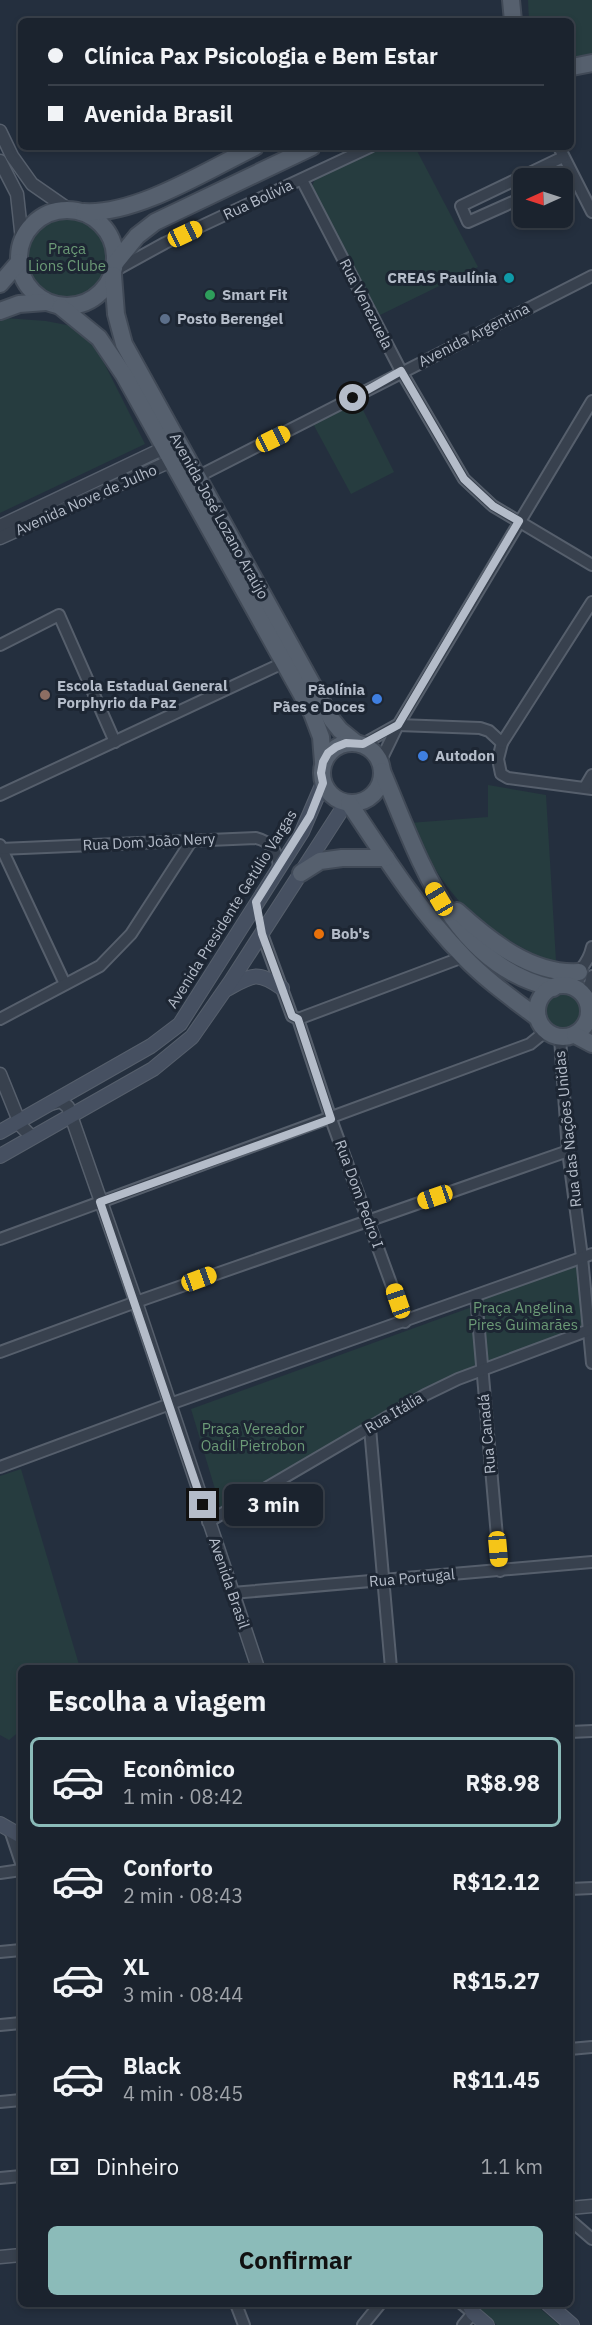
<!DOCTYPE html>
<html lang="pt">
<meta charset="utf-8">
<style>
:root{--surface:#1b232e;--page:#282f3a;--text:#f1f3f6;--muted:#a0a4aa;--line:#39404a;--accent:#8bbbb9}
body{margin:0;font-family:"IBM Plex Sans",sans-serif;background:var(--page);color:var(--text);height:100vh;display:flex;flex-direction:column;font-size:22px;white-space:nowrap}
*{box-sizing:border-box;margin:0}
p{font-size:20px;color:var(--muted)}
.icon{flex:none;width:33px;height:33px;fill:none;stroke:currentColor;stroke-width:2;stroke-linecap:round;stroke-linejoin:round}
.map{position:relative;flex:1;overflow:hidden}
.panel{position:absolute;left:18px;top:1665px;width:555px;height:642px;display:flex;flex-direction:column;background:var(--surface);border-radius:9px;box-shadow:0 3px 9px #0003,0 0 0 2px var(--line)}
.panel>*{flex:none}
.banner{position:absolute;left:18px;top:18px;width:556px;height:132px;border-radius:9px;box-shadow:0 3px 9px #0003,0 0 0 2px var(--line);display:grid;align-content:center;height:132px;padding:0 30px;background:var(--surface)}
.needle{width:39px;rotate:267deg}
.controls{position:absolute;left:513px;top:168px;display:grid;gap:12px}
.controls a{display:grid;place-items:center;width:60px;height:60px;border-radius:9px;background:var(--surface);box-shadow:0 3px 9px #0003,0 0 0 2px var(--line);font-size:30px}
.end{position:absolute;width:27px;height:27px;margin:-14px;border:8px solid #b4bcc9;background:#111;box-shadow:0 0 0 3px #111}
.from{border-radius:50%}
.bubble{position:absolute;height:42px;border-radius:9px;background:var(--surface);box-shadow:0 3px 9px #0003,0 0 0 2px var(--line);font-size:20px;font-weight:800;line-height:42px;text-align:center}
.car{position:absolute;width:18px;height:36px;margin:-18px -9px;border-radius:8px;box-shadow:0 0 4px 2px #0007;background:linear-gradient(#f5c518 24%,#345 0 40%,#f5c518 0 76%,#345 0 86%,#f5c518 0)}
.banner b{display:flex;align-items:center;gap:21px;height:57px;font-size:22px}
.banner b+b{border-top:2px solid var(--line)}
.banner i{width:15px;height:15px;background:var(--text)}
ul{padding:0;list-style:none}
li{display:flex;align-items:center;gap:18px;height:90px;margin:0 12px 9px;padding:0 18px;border:3px solid transparent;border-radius:9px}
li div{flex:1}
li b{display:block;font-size:22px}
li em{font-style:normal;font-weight:800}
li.on{border-color:var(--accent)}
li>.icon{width:54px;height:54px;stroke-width:1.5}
h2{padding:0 30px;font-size:27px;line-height:72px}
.pay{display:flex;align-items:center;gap:15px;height:66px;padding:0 30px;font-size:22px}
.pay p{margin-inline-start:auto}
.cta{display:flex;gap:12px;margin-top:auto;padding:12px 30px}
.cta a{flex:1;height:69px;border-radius:9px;background:var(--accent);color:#111;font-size:24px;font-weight:800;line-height:69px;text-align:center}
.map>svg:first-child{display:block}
.green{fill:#263c3f}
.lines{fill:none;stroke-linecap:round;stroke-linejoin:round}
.minor-casing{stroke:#565f6c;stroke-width:14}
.tertiary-casing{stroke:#565f6c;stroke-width:15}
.secondary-casing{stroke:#565f6c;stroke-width:16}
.primary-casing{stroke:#414a57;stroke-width:20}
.minor{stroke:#38414e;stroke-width:10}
.tertiary{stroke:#38414e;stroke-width:12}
.secondary{stroke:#465061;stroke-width:14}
.primary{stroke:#56606e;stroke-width:16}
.route{stroke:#b4bcc9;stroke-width:8}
.culture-dot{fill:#0f9aa8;stroke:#1d2633;stroke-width:2}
.leisure-dot{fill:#2e9e5b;stroke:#1d2633;stroke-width:2}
.service-dot{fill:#5c6f8a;stroke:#1d2633;stroke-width:2}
.education-dot{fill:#8d6e63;stroke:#1d2633;stroke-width:2}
.shop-dot{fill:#3f7fe0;stroke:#1d2633;stroke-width:2}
.food-dot{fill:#e8710a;stroke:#1d2633;stroke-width:2}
.labels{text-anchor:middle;stroke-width:6;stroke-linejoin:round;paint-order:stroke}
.street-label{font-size:15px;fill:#b4bcc9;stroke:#1d2633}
.park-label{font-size:15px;fill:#6b9a76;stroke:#1d2633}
.poi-label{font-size:15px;font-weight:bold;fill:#b4bcc9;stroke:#1d2633;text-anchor:start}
</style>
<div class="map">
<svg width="592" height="2325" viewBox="0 0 592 2325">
<rect width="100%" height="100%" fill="#242f3e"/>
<g class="green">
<polygon points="528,0 592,0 592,54 572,57 572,21 529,21"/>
<polygon points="370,147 415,147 478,267 374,318 309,193 318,172"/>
<circle cx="67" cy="258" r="45"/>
<polygon points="5,318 46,321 82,328 100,355 145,444 0,513 0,320"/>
<polygon points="356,396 394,472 351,494 311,420"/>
<path d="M 488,785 L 546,795 L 556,961 L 550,963 C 530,951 506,940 486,926 C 451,900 429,861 409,823 L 488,817 Z"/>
<circle cx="563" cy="1011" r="20"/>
<polygon points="579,1261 585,1327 485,1365 480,1298"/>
<polygon points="472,1307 477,1364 397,1407 221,1509 191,1409"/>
<polygon points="21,1469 80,1668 21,1668 21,1730 9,1740 0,1735 0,1476"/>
<polygon points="476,2304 535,2304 559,2325 497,2325 478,2310"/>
</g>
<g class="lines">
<g class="minor-casing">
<g id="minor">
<polyline points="559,147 592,212"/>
<polyline points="302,180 401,371 464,479 493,506 592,565"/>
<polyline points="524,197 468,222 461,206 563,157"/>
<polyline points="114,271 165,243 370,147"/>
<polyline points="197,477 592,276"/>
<polyline points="592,602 502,743 498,759 501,774 508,778 592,789"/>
<polyline points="0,645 59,615 115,742"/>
<polyline points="398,725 480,728 489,731 502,743"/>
<polyline points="363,744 397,725"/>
<polyline points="380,762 398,725 592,401"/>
<polyline points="585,787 592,775"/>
<polyline points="0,795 283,663"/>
<polyline points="0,845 65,984"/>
<path d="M 0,849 L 256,838 C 272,842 278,852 279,868"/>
<polyline points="262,934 292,1016 298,1019 331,1119 405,1322"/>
<path d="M 560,985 C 575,977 588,965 592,947"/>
<polyline points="583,995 588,990 592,976"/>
<polyline points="0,1019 100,966 131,934 192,840"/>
<polyline points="298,1019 463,957"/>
<polyline points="560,1038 568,1151 582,1257 592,1363"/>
<polyline points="0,1239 530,1044 546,1031"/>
<polyline points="476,1296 500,1571"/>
<polyline points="0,1352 136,1302 568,1151"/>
<polyline points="370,1428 391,1668"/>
<polyline points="0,1467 170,1404 592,1254"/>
<polyline points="208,1522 425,1395 458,1379 592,1329"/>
<polyline points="232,1593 592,1562"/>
<polyline points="570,1732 592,1731"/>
<polyline points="10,1830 21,1863"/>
<polyline points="0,1873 21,1870"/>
<polyline points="570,1889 592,1888"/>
<polyline points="0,1952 21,1950"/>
<polyline points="0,2025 21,2023"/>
<polyline points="570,2049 592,2047"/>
<polyline points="0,2102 21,2100"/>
<polyline points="0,2178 21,2176"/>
<polyline points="570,2220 592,2239"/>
<polyline points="236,2304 244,2325"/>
<polyline points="462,2304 473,2313 463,2325"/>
<polyline points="363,2325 380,2304"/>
</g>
</g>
<g class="tertiary-casing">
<g id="tertiary">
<polyline points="0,131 12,156 32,184 68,209"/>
<polyline points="0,161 17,194 22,240"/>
<polyline points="0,526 164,448"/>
<polyline points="0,538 171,461"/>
<polyline points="0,1074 21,1126 32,1137"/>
<polyline points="50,1104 61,1101 68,1107 136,1302 258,1668"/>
<polyline points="570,2208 592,2206"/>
<polyline points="0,2257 21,2255"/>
</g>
</g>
<g class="secondary-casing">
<g id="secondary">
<path d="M 227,989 C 252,975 257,970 282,988"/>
<polyline points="0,1132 151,1046 180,1024 302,832 323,783"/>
<polyline points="0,1156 153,1069 192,1037 231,981 346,803"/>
<polyline points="0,1824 21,1836"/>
<polyline points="469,2304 473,2313 487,2325"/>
<polyline points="548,2304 572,2325"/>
</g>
</g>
<g class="primary-casing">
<g id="primary">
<polyline points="511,0 513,21"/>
<polyline points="572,67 592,63"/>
<circle cx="67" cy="258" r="48"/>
<path d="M 84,212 C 137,215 207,170 255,147"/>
<polyline points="116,262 137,236 155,222 312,147"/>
<polyline points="113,275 116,314 124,344 332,720 340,730 356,743"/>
<polyline points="0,284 19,262"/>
<polyline points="61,307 99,338 124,375 312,713 321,737 323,762"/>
<polyline points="0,311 19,304 46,302"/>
<circle cx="352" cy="773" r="30"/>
<path d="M 382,771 C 418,855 451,966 553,988"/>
<path d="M 349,803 C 385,857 419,911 464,957 C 486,980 513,999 538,1018"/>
<polyline points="301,873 320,861 342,858 386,858"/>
<path d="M 457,911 C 490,941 532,975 579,972"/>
<circle cx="563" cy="1011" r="26"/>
<polyline points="575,1035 592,1044"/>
</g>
</g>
<use href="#minor" class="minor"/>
<use href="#tertiary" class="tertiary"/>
<use href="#secondary" class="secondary"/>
<use href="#primary" class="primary"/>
</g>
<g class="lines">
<polyline class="route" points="203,1505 100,1202 331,1119 298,1019 292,1016 262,934 256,902 310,816 323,783 321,773 323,762 328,753 336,747 346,743 363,744 398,725 519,521 493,506 464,479 401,371 353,398"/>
</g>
<circle class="culture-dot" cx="509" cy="278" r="6"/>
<circle class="leisure-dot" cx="210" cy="295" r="6"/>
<circle class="service-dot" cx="165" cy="319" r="6"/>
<circle class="education-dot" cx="45" cy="695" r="6"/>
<g class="shop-dot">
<circle cx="377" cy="699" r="6"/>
<circle cx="423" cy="756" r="6"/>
</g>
<circle class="food-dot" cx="319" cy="934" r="6"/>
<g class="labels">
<g class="street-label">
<text transform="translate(258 200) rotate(-25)" y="5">Rua Bolívia</text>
<text transform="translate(366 304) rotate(63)" y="5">Rua Venezuela</text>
<text transform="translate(474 335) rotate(-27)" y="5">Avenida Argentina</text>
<text transform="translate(86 500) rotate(-24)" y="5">Avenida Nove de Julho</text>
<text transform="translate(219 516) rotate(61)" y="5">Avenida José Lozano Araújo</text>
<text transform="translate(149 842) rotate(-3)" y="5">Rua Dom João Nery</text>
<text transform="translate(232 909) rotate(-58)" y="5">Avenida Presidente Getúlio Vargas</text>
<text transform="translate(568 1129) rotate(-96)" y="5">Rua das Nações Unidas</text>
<text transform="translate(359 1194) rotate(70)" y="5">Rua Dom Pedro I</text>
<text transform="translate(394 1413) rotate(-31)" y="5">Rua Itália</text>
<text transform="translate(487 1434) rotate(-95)" y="5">Rua Canadá</text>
<text transform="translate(412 1578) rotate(-5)" y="5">Rua Portugal</text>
<text transform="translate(229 1583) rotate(71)" y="5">Avenida Brasil</text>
</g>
<g class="park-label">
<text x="67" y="254">Praça<tspan x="67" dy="17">Lions Clube</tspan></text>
<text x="523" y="1313">Praça Angelina<tspan x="523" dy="17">Pires Guimarães</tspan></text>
<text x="253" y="1434">Praça Vereador<tspan x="253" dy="17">Oadil Pietrobon</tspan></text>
</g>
<g class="poi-label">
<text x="497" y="283" text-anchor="end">CREAS Paulínia</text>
<text x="222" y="300">Smart Fit</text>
<text x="177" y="324">Posto Berengel</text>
<text x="57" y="691">Escola Estadual General<tspan x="57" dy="17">Porphyrio da Paz</tspan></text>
<text x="365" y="695" text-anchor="end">Pãolínia<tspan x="365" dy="17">Pães e Doces</tspan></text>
<text x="435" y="761">Autodon</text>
<text x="331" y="939">Bob's</text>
</g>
</g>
</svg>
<div class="controls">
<a><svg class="needle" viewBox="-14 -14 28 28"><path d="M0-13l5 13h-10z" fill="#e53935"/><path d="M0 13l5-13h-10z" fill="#a0a4aa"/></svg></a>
</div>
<i class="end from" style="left:353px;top:398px"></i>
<i class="end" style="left:203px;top:1505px"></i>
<div class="bubble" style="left:224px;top:1484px;width:99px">3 min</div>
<i class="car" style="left:185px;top:234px;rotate:65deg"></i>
<i class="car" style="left:273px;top:439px;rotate:64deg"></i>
<i class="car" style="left:439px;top:899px;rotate:329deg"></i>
<i class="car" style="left:435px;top:1197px;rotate:251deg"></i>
<i class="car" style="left:199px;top:1279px;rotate:70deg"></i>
<i class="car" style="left:398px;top:1301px;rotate:341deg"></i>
<i class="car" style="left:498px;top:1549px;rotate:175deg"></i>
<div class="banner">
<b><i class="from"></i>Clínica Pax Psicologia e Bem Estar</b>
<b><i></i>Avenida Brasil</b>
</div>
<section class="panel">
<h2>Escolha a viagem</h2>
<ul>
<li class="on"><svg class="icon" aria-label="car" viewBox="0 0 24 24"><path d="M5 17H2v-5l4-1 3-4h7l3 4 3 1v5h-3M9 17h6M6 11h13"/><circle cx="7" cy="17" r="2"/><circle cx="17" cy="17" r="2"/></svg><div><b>Econômico</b><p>1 min · 08:42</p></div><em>R$8.98</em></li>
<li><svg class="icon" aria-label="car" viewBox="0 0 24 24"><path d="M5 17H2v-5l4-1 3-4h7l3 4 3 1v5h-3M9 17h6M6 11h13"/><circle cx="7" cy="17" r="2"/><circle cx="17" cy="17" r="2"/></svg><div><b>Conforto</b><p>2 min · 08:43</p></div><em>R$12.12</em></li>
<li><svg class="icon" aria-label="car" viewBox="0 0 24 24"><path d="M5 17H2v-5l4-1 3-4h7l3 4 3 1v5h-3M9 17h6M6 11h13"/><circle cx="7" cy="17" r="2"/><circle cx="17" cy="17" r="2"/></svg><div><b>XL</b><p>3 min · 08:44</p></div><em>R$15.27</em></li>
<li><svg class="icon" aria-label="car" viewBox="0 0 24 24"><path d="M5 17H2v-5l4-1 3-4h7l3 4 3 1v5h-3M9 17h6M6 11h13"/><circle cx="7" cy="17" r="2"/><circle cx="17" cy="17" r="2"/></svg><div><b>Black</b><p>4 min · 08:45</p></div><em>R$11.45</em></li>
</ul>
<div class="pay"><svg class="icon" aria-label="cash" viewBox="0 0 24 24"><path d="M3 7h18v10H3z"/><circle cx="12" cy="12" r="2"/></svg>Dinheiro<p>1.1 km</p></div>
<div class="cta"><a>Confirmar</a></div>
</section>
</div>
